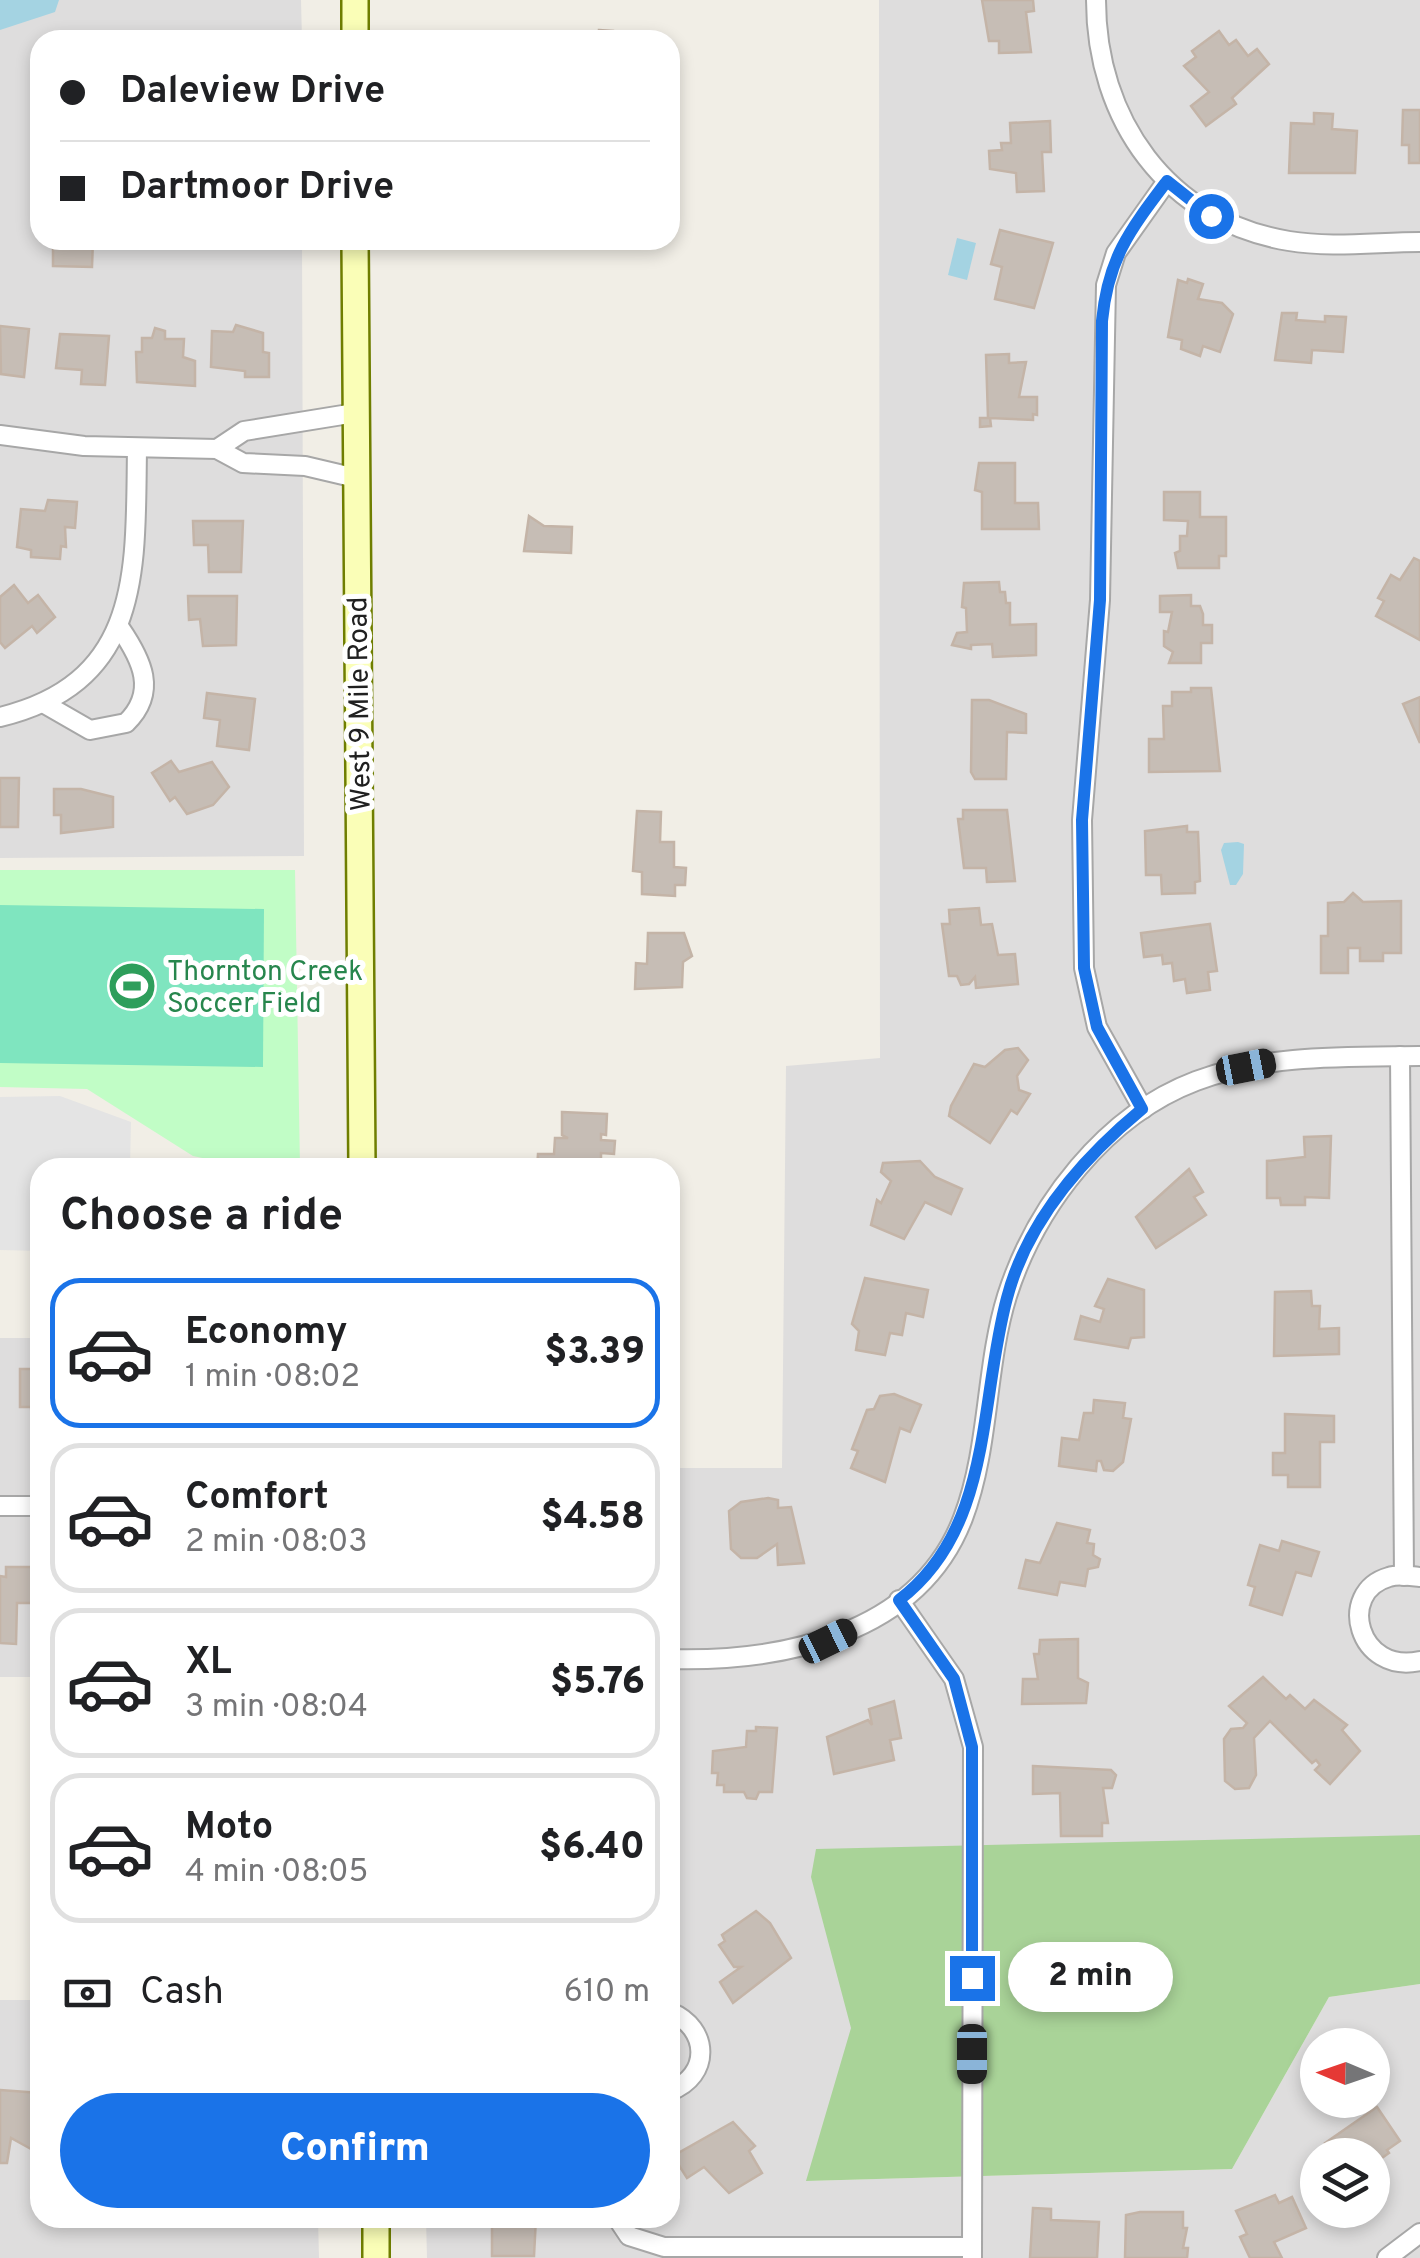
<!DOCTYPE html>
<meta charset="utf-8">
<style>
:root{--surface:#fff;--page:#f2f2f2;--text:#202124;--muted:#757577;--line:#e0e0e0;--accent:#1a73e8}
body{margin:0;font-family:Overpass,sans-serif;background:var(--page);color:var(--text);height:100vh;display:flex;flex-direction:column;font-size:38px;white-space:nowrap}
*{box-sizing:border-box;margin:0}
p{font-size:32px;color:var(--muted)}
.icon{flex:none;width:55px;height:55px;fill:none;stroke:currentColor;stroke-width:2;stroke-linecap:round;stroke-linejoin:round}
.map{position:relative;flex:1;overflow:hidden}
.sheet{position:absolute;left:30px;top:1158px;width:650px;height:1070px;display:flex;flex-direction:column;background:var(--surface);border-radius:30px;box-shadow:0 5px 15px #0003}
.sheet>*{flex:none}
.hud{position:absolute;left:30px;top:30px;width:650px;height:220px;border-radius:30px;box-shadow:0 5px 15px #0003;display:grid;align-content:center;height:220px;padding:0 30px;background:var(--surface)}
.needle{width:65px;rotate:272deg}
.buttons{position:absolute;left:1300px;top:2028px;display:grid;gap:20px}
.buttons a{display:grid;place-items:center;width:90px;height:90px;border-radius:50%;background:var(--surface);box-shadow:0 5px 15px #0003;font-size:50px}
.end{position:absolute;width:45px;height:45px;margin:-22px;border:12px solid #1a73e8;background:#fff;box-shadow:0 0 0 5px #fff}
.from{border-radius:50%}
.bubble{position:absolute;height:70px;border-radius:35px;background:var(--surface);box-shadow:0 5px 15px #0003;font-size:32px;font-weight:800;line-height:70px;text-align:center}
.car{position:absolute;width:30px;height:60px;margin:-30px -15px;border-radius:12px;box-shadow:0 0 8px 2px #0007;background:linear-gradient(#222 24%,#8ab4d8 0 40%,#222 0 76%,#8ab4d8 0 86%,#222 0)}
.hud b{display:flex;align-items:center;gap:35px;height:95px;font-size:38px}
.hud b+b{border-top:2px solid var(--line)}
.hud i{width:25px;height:25px;background:var(--text)}
ul{padding:0;list-style:none}
li{display:flex;align-items:center;gap:30px;height:150px;margin:0 20px 15px;padding:0 10px;border:5px solid var(--line);border-radius:30px}
li div{flex:1}
li b{display:block;font-size:38px}
li em{font-style:normal;font-weight:800}
li.current{border-color:var(--accent)}
li>.icon{width:90px;height:90px;stroke-width:1.5}
h2{padding:0 30px;font-size:45px;line-height:120px}
.pay{display:flex;align-items:center;gap:25px;height:110px;padding:0 30px;font-size:38px}
.pay p{margin-inline-start:auto}
.primary-button{display:flex;gap:20px;margin-top:auto;padding:20px 30px}
.primary-button a{flex:1;height:115px;border-radius:60px;background:var(--accent);color:#fff;font-size:40px;font-weight:800;line-height:115px;text-align:center}
.map>svg:first-child{display:block}
.residential{fill:#dedddd;fill-rule:evenodd}
.forest{fill:#a9d398}
.park{fill:#c1fdc6}
.pitch{fill:#7fe5bf}
.parking{fill:#e4e4e4}
.water{fill:#a4d3e2}
.building{fill:#c6bdb5;stroke:#c4b4a7;stroke-width:2.5}
.lines{fill:none;stroke-linecap:round;stroke-linejoin:round}
.street-casing{stroke:#a7a7a7;stroke-width:22}
.secondary-casing{stroke:#6f7e00;stroke-width:30}
.street{stroke:#fff;stroke-width:18}
.secondary{stroke:#fafeb7;stroke-width:25}
.route{stroke:#1a73e8;stroke-width:12}
.labels{text-anchor:middle;stroke-width:10;stroke-linejoin:round;paint-order:stroke}
.street-label{font-size:28px;fill:#202020;stroke:#fff}
.leisure-label{font-size:28px;fill:#27864d;stroke:#fff;text-anchor:start}
</style>
<div class="map">
<svg width="1420" height="2258" viewBox="0 0 1420 2258">
<rect width="100%" height="100%" fill="#f1eee6"/>
<g class="residential">
<polygon points="0,0 301,0 302,40 40,40 40,240 302,240 304,856 0,858"/>
<path d="M 879,0 L 1420,0 L 1420,1836 L 869,2029 L 807,2181 L 1232,2169 L 1329,1997 L 1420,1984 L 1420,2258 L 427,2258 L 426,2218 L 670,2218 L 670,1468 L 782,1468 L 786,1066 L 880,1058 ZM 1318,2045 L 1372,2045 L 1372,2100 L 1318,2100 ZM 1318,2155 L 1372,2155 L 1372,2210 L 1318,2210 Z"/>
<rect x="0" y="1338" width="40" height="339"/>
<polygon points="0,2000 40,2000 40,2218 318,2218 319,2258 0,2258"/>
</g>
<polygon class="forest" points="1420,1835 1420,1984 1329,1997 1232,2169 806,2181 851,2028 811,1877 816,1849"/>
<polygon class="park" points="0,870 295,870 300,1167 245,1167 193,1156 87,1089 0,1087"/>
<polygon class="pitch" points="0,905 264,909 263,1067 0,1063"/>
<polygon class="parking" points="60,1096 131,1122 130,1167 40,1168 40,1251 0,1250 0,1097"/>
<g class="water">
<polygon points="0,0 59,0 55,12 0,30"/>
<polygon points="957,238 976,243 967,280 948,275"/>
<polygon points="1238,842 1244,844 1243,874 1236,885 1230,885 1221,850 1224,843"/>
</g>
<g class="building">
<polygon points="982,0 1033,0 1034,11 1026,12 1031,52 999,53 999,41 989,41"/>
<polygon points="599,30 613,31 613,38 628,40 589,40 599,37"/>
<polygon points="1219,31 1229,45 1236,40 1248,56 1257,49 1269,64 1232,98 1236,104 1206,126 1191,106 1209,92 1184,66 1196,57 1192,51"/>
<polygon points="1403,110 1420,110 1420,163 1409,163 1409,145 1402,145"/>
<polygon points="1314,113 1333,114 1332,129 1357,131 1355,173 1289,173 1291,123 1314,124"/>
<polygon points="1050,121 1051,152 1042,152 1044,191 1017,192 1016,173 990,169 989,151 1002,150 1001,143 1011,143 1010,123"/>
<polygon points="1000,230 1053,243 1034,308 995,299 1002,267 991,264"/>
<polygon points="53,240 93,240 92,267 53,266"/>
<polygon points="1188,279 1203,284 1198,299 1222,303 1233,314 1220,352 1203,346 1200,356 1181,349 1182,340 1168,337 1178,280 1187,283"/>
<polygon points="1282,313 1297,313 1296,320 1325,322 1325,316 1346,317 1343,352 1312,350 1311,363 1275,360"/>
<polygon points="236,325 263,333 263,352 269,353 269,377 245,377 245,371 211,367 212,331 233,332"/>
<polygon points="0,326 29,329 24,377 1,374"/>
<polygon points="155,328 165,331 165,339 184,339 183,357 195,361 195,386 137,382 136,352 142,352 142,338 152,338"/>
<polygon points="60,334 109,336 105,385 81,384 82,370 56,368"/>
<polygon points="1009,354 1009,363 1026,362 1019,397 1037,397 1037,415 1033,414 1033,420 990,418 991,426 980,427 980,418 988,418 986,355"/>
<polygon points="979,463 1015,463 1015,503 1038,503 1039,529 982,529 982,492 975,490"/>
<polygon points="1164,492 1200,492 1200,517 1226,517 1226,556 1219,556 1219,568 1178,568 1175,553 1180,551 1180,536 1187,536 1188,521 1164,520"/>
<polygon points="48,500 77,502 75,528 65,527 66,547 61,546 60,559 31,557 31,550 17,547 21,509 45,511"/>
<polygon points="529,516 544,526 572,527 571,553 524,551"/>
<polygon points="193,521 243,521 241,572 209,572 208,545 194,545"/>
<polygon points="1414,558 1420,561 1420,640 1376,616 1384,601 1378,598 1391,575 1400,580"/>
<polygon points="999,582 1000,592 1005,592 1006,603 1010,603 1010,625 1036,624 1036,655 993,657 992,644 971,645 971,649 952,645 957,633 967,632 966,608 962,607 964,583"/>
<polygon points="14,585 28,603 38,595 55,617 37,633 32,626 5,648 0,642 0,597"/>
<polygon points="1191,595 1191,606 1200,606 1203,614 1203,625 1212,625 1212,643 1201,643 1201,663 1169,663 1173,652 1164,646 1164,631 1168,632 1172,612 1160,612 1160,596"/>
<polygon points="188,596 237,596 236,645 203,646 200,619 189,620"/>
<polygon points="1191,688 1211,688 1220,771 1149,772 1149,739 1164,739 1163,706 1172,706 1172,692 1191,692"/>
<polygon points="207,693 255,699 249,750 217,746 220,720 204,718"/>
<polygon points="1420,697 1420,743 1403,704"/>
<polygon points="972,700 989,700 1026,714 1026,733 1007,732 1006,779 975,779 971,772"/>
<polygon points="171,761 179,772 212,762 229,787 213,805 187,814 175,797 170,801 152,773"/>
<polygon points="0,778 19,778 18,827 0,827"/>
<polygon points="54,789 81,789 113,797 113,827 61,833 61,815 54,815"/>
<polygon points="963,810 1007,810 1015,881 987,882 986,868 964,868 958,819 963,819"/>
<polygon points="637,811 661,812 660,842 674,842 674,867 686,868 685,885 675,885 675,896 642,894 642,872 633,871"/>
<polygon points="1187,826 1187,832 1198,832 1200,881 1195,882 1195,893 1162,894 1161,875 1146,875 1145,831"/>
<polygon points="1353,893 1363,902 1401,901 1401,953 1383,953 1383,961 1360,961 1360,948 1348,948 1348,973 1321,973 1321,936 1328,936 1328,903 1344,902"/>
<polygon points="979,908 981,925 992,924 998,955 1015,954 1018,984 976,988 975,977 969,984 961,985 957,976 949,976 942,924 950,924 949,910"/>
<polygon points="1210,924 1217,971 1208,972 1210,990 1187,993 1185,979 1174,981 1172,963 1163,964 1162,955 1144,957 1141,933"/>
<polygon points="648,933 684,933 692,956 683,962 682,987 635,989 636,963 647,964"/>
<polygon points="1018,1048 1028,1060 1017,1076 1019,1090 1030,1094 1017,1114 1011,1110 990,1143 949,1116 951,1106 974,1064 985,1067 1005,1050"/>
<polygon points="562,1112 607,1114 606,1135 601,1134 601,1140 615,1141 614,1154 601,1153 601,1168 537,1168 538,1154 554,1154 555,1138 568,1138 562,1135"/>
<polygon points="1331,1136 1329,1198 1305,1197 1305,1205 1281,1205 1280,1198 1267,1198 1267,1161 1305,1157 1304,1137"/>
<polygon points="920,1161 935,1177 962,1189 951,1214 925,1202 904,1239 871,1225 877,1200 881,1203 891,1181 881,1172 883,1163"/>
<polygon points="1189,1169 1203,1192 1194,1197 1206,1215 1156,1248 1136,1217"/>
<polygon points="865,1278 928,1290 923,1317 906,1313 902,1335 890,1333 885,1355 856,1350 859,1331 852,1324"/>
<polygon points="1108,1279 1144,1290 1144,1337 1131,1338 1128,1348 1075,1339 1081,1316 1100,1322 1104,1309 1095,1306"/>
<polygon points="1311,1291 1312,1306 1320,1306 1319,1329 1339,1328 1339,1354 1274,1356 1275,1292"/>
<polygon points="20,1369 40,1369 40,1423 32,1423 31,1407 20,1407"/>
<polygon points="894,1394 921,1405 910,1432 900,1428 885,1482 851,1468 858,1451 852,1449 867,1410 874,1409 880,1396"/>
<polygon points="1094,1400 1125,1403 1123,1418 1131,1419 1123,1462 1113,1471 1104,1470 1101,1461 1097,1461 1096,1471 1059,1466 1062,1438 1079,1440 1084,1413 1093,1413"/>
<polygon points="1285,1414 1334,1416 1334,1442 1320,1442 1320,1487 1288,1487 1288,1475 1273,1475 1273,1453 1285,1453"/>
<polygon points="768,1498 778,1500 778,1508 791,1507 804,1563 778,1565 777,1544 757,1558 741,1558 731,1549 729,1511 741,1502"/>
<polygon points="1057,1523 1090,1530 1087,1543 1094,1544 1093,1555 1100,1559 1098,1567 1088,1569 1085,1586 1060,1582 1057,1595 1019,1588 1026,1560 1040,1563"/>
<polygon points="1282,1541 1319,1552 1311,1576 1296,1572 1282,1615 1250,1605 1255,1587 1248,1585 1260,1545 1279,1551"/>
<polygon points="6,1567 40,1567 40,1603 17,1603 16,1644 0,1643 0,1576 6,1577"/>
<polygon points="1078,1639 1078,1678 1088,1683 1086,1703 1022,1704 1023,1679 1038,1679 1034,1654 1039,1654 1040,1640"/>
<polygon points="1263,1677 1286,1699 1290,1695 1305,1709 1314,1700 1347,1725 1342,1730 1360,1751 1330,1784 1315,1770 1320,1765 1316,1760 1312,1763 1270,1721 1254,1738 1256,1775 1249,1788 1235,1789 1225,1781 1224,1739 1231,1729 1243,1728 1247,1723 1229,1706"/>
<polygon points="894,1701 901,1738 890,1740 894,1760 834,1774 827,1737 868,1720 872,1725 869,1709"/>
<polygon points="756,1727 777,1728 772,1792 759,1792 756,1799 747,1798 744,1792 724,1792 724,1785 717,1785 718,1773 712,1773 713,1751 746,1747 747,1731 756,1731"/>
<polygon points="1033,1766 1111,1770 1116,1775 1112,1788 1103,1788 1108,1823 1102,1823 1102,1836 1061,1836 1060,1793 1033,1794"/>
<polygon points="756,1911 770,1923 791,1958 733,2003 720,1982 741,1967 734,1967 719,1945 725,1941 722,1935"/>
<polygon points="0,2090 40,2093 40,2154 11,2138 7,2163 0,2163"/>
<polygon points="1377,2107 1400,2141 1387,2150 1389,2153 1372,2165 1372,2155 1333,2155 1325,2143"/>
<polygon points="733,2122 755,2146 749,2151 762,2173 729,2193 704,2167 687,2178 673,2156"/>
<polygon points="1275,2195 1279,2203 1292,2197 1306,2228 1274,2242 1282,2258 1250,2258 1240,2237 1247,2234 1236,2211"/>
<polygon points="1033,2208 1051,2209 1051,2220 1099,2222 1097,2258 1030,2258"/>
<polygon points="1140,2212 1183,2212 1183,2228 1187,2228 1183,2248 1188,2248 1187,2258 1125,2258 1126,2215"/>
<polygon points="484,2218 553,2218 536,2218 534,2256 492,2256 492,2221"/>
</g>
<g class="lines">
<g class="street-casing">
<g id="street">
<path d="M 1096,0 C 1096,119 1167,221 1289,241 C 1330,248 1378,242 1420,242"/>
<polyline points="0,435 84,446 217,449 243,463 305,466 356,478"/>
<polyline points="217,449 244,431 355,413"/>
<path d="M 43,703 L 90,730 L 126,723 C 158,692 142,660 120,628"/>
<path d="M 0,717 C 144,682 135,568 137,449"/>
<polyline points="1400,1056 1404,1576"/>
<polyline points="1143,1109 1097,1027 1084,968 1082,820 1100,600 1106,285 1116,253 1167,181"/>
<polyline points="0,1506 40,1506"/>
<path d="M 1420,1577 C 1410,1576 1398,1574 1389,1577 C 1336,1592 1358,1675 1420,1661"/>
<polyline points="899,1600 954,1679 973,1747 972,2258"/>
<path d="M 670,1659 C 780,1662 918,1636 963,1518 C 990,1447 985,1367 1007,1296 C 1036,1205 1106,1115 1196,1081 C 1268,1054 1345,1057 1420,1056"/>
<path d="M 670,2012 C 710,2028 711,2076 670,2091"/>
<polyline points="617,2218 629,2236 664,2247 972,2247"/>
<polyline points="1387,2258 1420,2233"/>
</g>
</g>
<g class="secondary-casing">
<g id="secondary">
<polyline points="355,40 355,0"/>
<polyline points="355,240 362,1168"/>
<polyline points="376,2218 376,2258"/>
</g>
</g>
<use href="#street" class="street"/>
<use href="#secondary" class="secondary"/>
</g>
<g class="lines">
<path class="route" d="M 972,1978 L 972,1747 L 954,1679 L 899,1600 C 993,1529 979,1401 1007,1298 C 1027,1221 1083,1158 1142,1109 L 1097,1027 L 1084,968 L 1082,820 L 1100,600 L 1102,321 C 1108,258 1130,230 1167,181 L 1211,216"/>
</g>
<defs>
<g id="stadium-disc" transform="scale(2.5)"><circle r="9.5" fill="#2e9e5b" stroke="#fff"/><path d="M0-5a6.5 5 0 1 0 0 10a6.5 5 0 1 0 0-10ZM-3.5-1.8h7v3.6h-7Z" fill="#fff"/></g>
</defs>
<g fill-rule="evenodd">
<use href="#stadium-disc" x="132" y="986"/>
</g>
<g class="labels">
<g class="street-label">
<text transform="translate(358 704) rotate(-91)" y="10">West 9 Mile Road</text>
</g>
<g class="leisure-label">
<text x="167" y="980">Thornton Creek<tspan x="167" dy="32">Soccer Field</tspan></text>
</g>
</g>
</svg>
<div class="buttons">
<a><svg class="needle" viewBox="-14 -14 28 28"><path d="M0-13l5 13h-10z" fill="#e53935"/><path d="M0 13l5-13h-10z" fill="#757577"/></svg></a>
<a><svg class="icon" aria-label="layers" viewBox="0 0 24 24"><path d="M12 4l9 5-9 5-9-5zM3 14l9 5 9-5"/></svg></a>
</div>
<i class="end from" style="left:1211px;top:216px"></i>
<i class="end" style="left:972px;top:1978px"></i>
<div class="bubble" style="left:1008px;top:1942px;width:165px">2 min</div>
<i class="car" style="left:1246px;top:1067px;rotate:79deg"></i>
<i class="car" style="left:828px;top:1641px;rotate:64deg"></i>
<i class="car" style="left:972px;top:2054px;rotate:180deg"></i>
<div class="hud">
<b><i class="from"></i>Daleview Drive</b>
<b><i></i>Dartmoor Drive</b>
</div>
<section class="sheet">
<h2>Choose a ride</h2>
<ul>
<li class="current"><svg class="icon" aria-label="car" viewBox="0 0 24 24"><path d="M5 17H2v-5l4-1 3-4h7l3 4 3 1v5h-3M9 17h6M6 11h13"/><circle cx="7" cy="17" r="2"/><circle cx="17" cy="17" r="2"/></svg><div><b>Economy</b><p>1 min · 08:02</p></div><em>$3.39</em></li>
<li><svg class="icon" aria-label="car" viewBox="0 0 24 24"><path d="M5 17H2v-5l4-1 3-4h7l3 4 3 1v5h-3M9 17h6M6 11h13"/><circle cx="7" cy="17" r="2"/><circle cx="17" cy="17" r="2"/></svg><div><b>Comfort</b><p>2 min · 08:03</p></div><em>$4.58</em></li>
<li><svg class="icon" aria-label="car" viewBox="0 0 24 24"><path d="M5 17H2v-5l4-1 3-4h7l3 4 3 1v5h-3M9 17h6M6 11h13"/><circle cx="7" cy="17" r="2"/><circle cx="17" cy="17" r="2"/></svg><div><b>XL</b><p>3 min · 08:04</p></div><em>$5.76</em></li>
<li><svg class="icon" aria-label="car" viewBox="0 0 24 24"><path d="M5 17H2v-5l4-1 3-4h7l3 4 3 1v5h-3M9 17h6M6 11h13"/><circle cx="7" cy="17" r="2"/><circle cx="17" cy="17" r="2"/></svg><div><b>Moto</b><p>4 min · 08:05</p></div><em>$6.40</em></li>
</ul>
<div class="pay"><svg class="icon" aria-label="cash" viewBox="0 0 24 24"><path d="M3 7h18v10H3z"/><circle cx="12" cy="12" r="2"/></svg>Cash<p>610 m</p></div>
<div class="primary-button"><a>Confirm</a></div>
</section>
</div>
